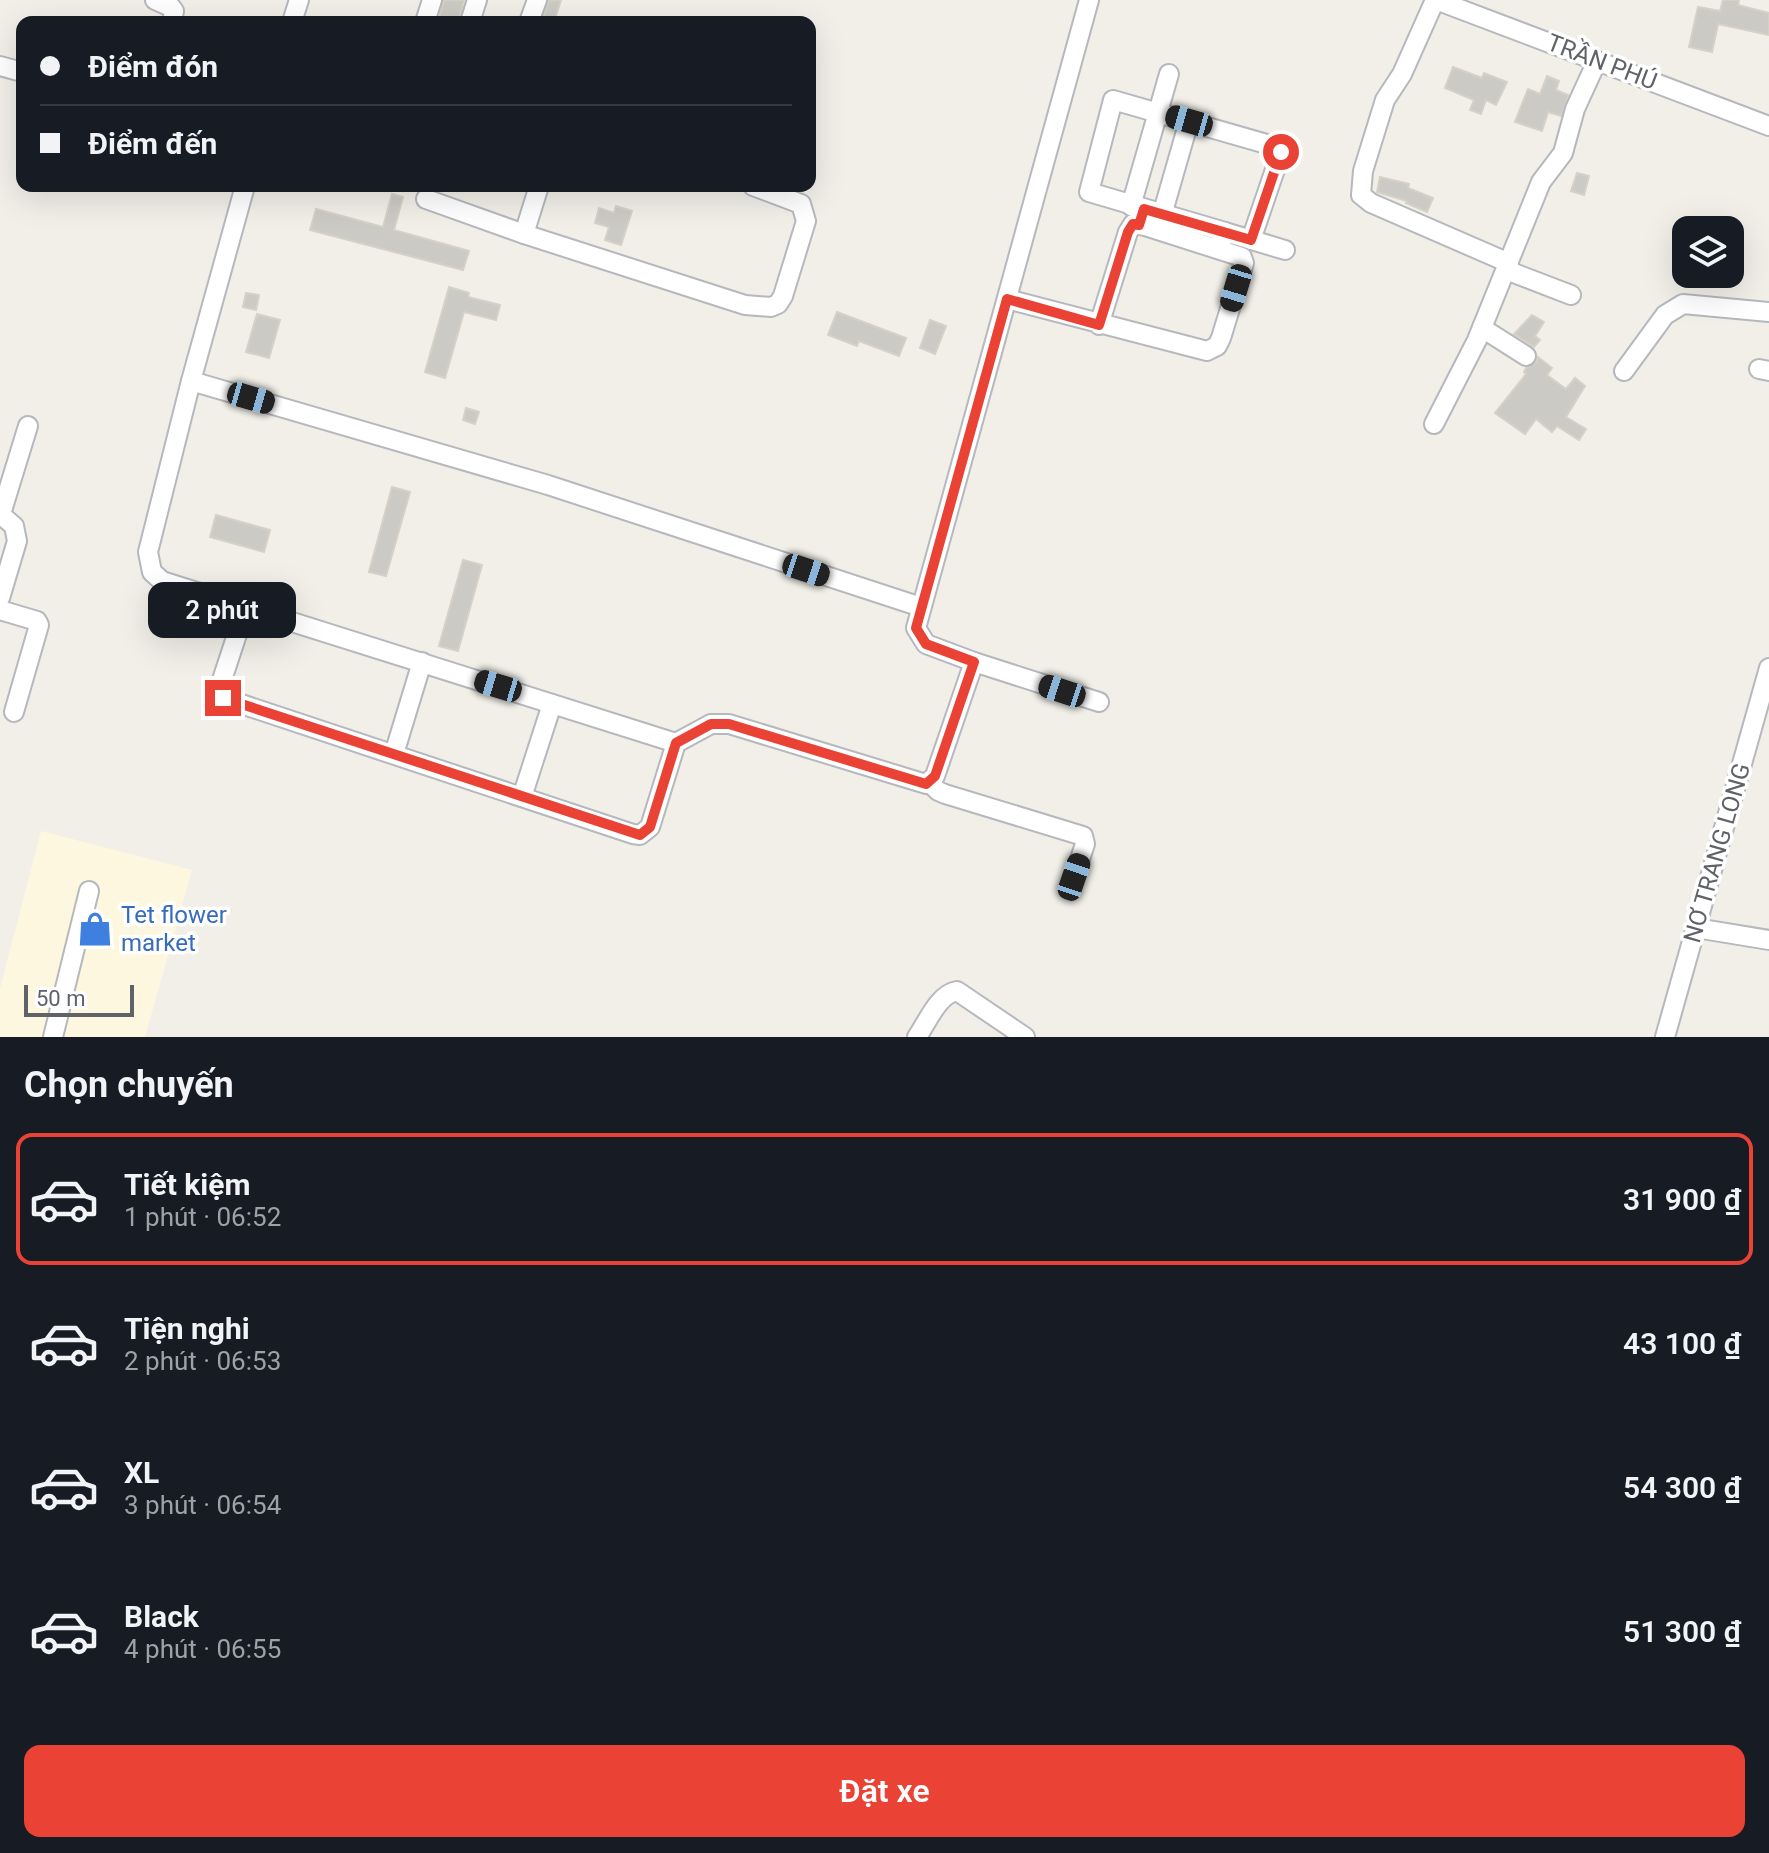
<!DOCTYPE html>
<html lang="vi">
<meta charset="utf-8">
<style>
:root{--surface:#171b24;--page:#20242c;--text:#f1f3f6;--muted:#9ea1a6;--line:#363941;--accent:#ea4335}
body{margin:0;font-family:Roboto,sans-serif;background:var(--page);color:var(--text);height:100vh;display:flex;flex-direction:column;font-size:30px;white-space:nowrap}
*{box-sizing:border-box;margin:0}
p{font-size:26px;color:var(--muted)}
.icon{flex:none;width:44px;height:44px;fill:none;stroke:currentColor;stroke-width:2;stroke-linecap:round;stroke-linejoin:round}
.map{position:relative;height:1037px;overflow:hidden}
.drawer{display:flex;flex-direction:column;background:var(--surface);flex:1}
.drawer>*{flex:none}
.banner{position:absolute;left:16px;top:16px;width:800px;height:176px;border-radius:16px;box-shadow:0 8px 32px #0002;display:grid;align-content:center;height:176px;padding:0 24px;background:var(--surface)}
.buttons{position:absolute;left:1672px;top:216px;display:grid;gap:16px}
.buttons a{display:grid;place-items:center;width:72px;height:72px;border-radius:16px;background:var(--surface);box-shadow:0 8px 32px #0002;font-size:40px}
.scale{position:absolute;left:24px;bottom:20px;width:110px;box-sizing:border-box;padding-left:8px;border:4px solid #5f6368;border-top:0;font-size:22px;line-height:28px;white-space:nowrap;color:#5f6368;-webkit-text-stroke:6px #fff;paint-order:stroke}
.end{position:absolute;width:36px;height:36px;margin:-18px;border:10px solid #ea4335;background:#fff;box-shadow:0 0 0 4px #fff}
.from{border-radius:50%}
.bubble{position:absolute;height:56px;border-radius:16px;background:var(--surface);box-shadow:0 8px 32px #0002;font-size:26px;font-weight:600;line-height:56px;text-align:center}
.car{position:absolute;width:24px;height:48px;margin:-24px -12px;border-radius:10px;box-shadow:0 0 6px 2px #0007;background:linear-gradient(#222 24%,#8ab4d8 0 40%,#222 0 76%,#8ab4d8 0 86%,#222 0)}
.banner b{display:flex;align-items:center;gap:28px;height:76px;font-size:30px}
.banner b+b{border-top:2px solid var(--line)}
.banner i{width:20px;height:20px;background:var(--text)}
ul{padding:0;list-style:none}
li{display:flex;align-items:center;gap:24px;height:132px;margin:0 16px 12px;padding:0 8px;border:4px solid transparent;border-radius:16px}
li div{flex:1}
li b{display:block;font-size:30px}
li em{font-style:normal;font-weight:600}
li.current{border-color:var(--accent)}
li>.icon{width:72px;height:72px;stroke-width:1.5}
h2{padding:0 24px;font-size:36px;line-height:96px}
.button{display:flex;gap:16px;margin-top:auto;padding:16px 24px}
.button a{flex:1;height:92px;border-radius:16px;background:var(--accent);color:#fff;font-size:32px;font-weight:600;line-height:92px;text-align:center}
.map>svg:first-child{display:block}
.commercial{fill:#fef7e0}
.building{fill:#cccac5;stroke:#d6d1c6;stroke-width:2}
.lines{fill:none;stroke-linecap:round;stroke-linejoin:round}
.minor-casing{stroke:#b5b8bc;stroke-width:22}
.minor{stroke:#fff;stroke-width:18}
.route{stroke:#ea4335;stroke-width:10}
.labels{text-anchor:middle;stroke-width:7;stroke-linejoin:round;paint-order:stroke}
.street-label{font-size:24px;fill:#5f6368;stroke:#fff}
.shop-label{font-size:24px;fill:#366cbe;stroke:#fff;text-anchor:start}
</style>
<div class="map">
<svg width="1769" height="1037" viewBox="0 0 1769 1037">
<rect width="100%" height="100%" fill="#f1efe8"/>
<polygon class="commercial" points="41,831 192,870 145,1037 0,1037 0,989"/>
<g class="building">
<polygon points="444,0 464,0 458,22 438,22"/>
<polygon points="549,0 561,0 554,22 542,22"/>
<polygon points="1723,0 1739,0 1738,5 1769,13 1769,35 1718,24 1712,52 1689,47 1698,7 1720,11"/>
<polygon points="1453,67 1482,78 1484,73 1507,82 1496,105 1486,100 1481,114 1470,110 1474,100 1445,88"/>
<polygon points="1547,76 1559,81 1556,90 1568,95 1561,116 1548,112 1542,131 1515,122 1528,89 1540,94"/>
<polygon points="1577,173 1589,176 1584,195 1571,191"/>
<polygon points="1380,177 1409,184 1408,188 1433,198 1427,212 1406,203 1407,201 1377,192"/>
<polygon points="392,194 403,197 394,230 469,251 463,270 310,230 316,209 383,227"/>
<polygon points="616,206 632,211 621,245 605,240 609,227 595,223 599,208 614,213"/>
<polygon points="449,287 469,293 468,297 500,305 496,320 464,312 445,378 425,372"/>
<polygon points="246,293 259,295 256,310 243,307"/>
<polygon points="837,312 906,338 899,356 859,341 857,346 828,335"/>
<polygon points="257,314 280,320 269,358 246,352"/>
<polygon points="1532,315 1544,322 1535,336 1540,340 1534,347 1514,334"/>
<polygon points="930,320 946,326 935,354 920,348"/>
<polygon points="1538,357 1552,368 1547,375 1566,389 1575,378 1585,386 1566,417 1586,429 1579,440 1557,426 1552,432 1536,419 1525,434 1495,413 1526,374 1524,372 1526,368 1536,363"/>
<polygon points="466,408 479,412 475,424 463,420"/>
<polygon points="392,487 410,492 386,576 369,572"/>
<polygon points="216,515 270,530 264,552 210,537"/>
<polygon points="463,560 482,565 458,651 439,646"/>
</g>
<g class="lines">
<g class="minor-casing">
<g id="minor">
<polyline points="155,0 171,7 174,11 172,22"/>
<polyline points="1435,0 1402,74 1385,100 1363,171 1361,195 1371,203 1509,263"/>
<polyline points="1436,0 1769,126"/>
<polyline points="292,22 299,0"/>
<polyline points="425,22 432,0"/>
<polyline points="470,22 477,0"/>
<polyline points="529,22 537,0"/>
<polyline points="0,66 22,72"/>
<polyline points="245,186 191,381 148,552 152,572 162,581 676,743"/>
<polyline points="426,199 524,234 745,305 771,307 778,304 783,296 806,221 801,204 753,186"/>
<polyline points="1131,206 1169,74"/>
<polyline points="1162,215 1189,121"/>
<polyline points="1225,232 1089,192 1113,100 1277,147 1281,152 1251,240"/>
<polyline points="524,234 539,186"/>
<polyline points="1221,243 1225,232 1285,250"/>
<polyline points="1506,270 1571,295"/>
<polyline points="1007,299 1207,351 1217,346 1221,338 1244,263 1242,257 1145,226 1133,224 1128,232 1099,325"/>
<polyline points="1482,328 1526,356"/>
<polyline points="1759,369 1769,371"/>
<polyline points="1624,371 1665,315 1683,304 1769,312"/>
<polyline points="191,381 548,485 921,607"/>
<polyline points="1434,424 1477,340 1541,182 1563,153 1575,109 1597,61"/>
<polyline points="0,514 14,526 17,541 0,598"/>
<polyline points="1,514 28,426"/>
<polyline points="246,607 219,689 223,698 633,834 640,835 650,827 676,743 711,724 729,724 926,784 935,776 974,662 926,644 916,628 1089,0"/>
<polyline points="0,610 37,621 39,625 14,712"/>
<polyline points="974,662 1099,702"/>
<polyline points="394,754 422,662"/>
<polyline points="930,783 938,791 945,794 1083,836 1085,844 1074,877"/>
<polyline points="522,797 552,704"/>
<polyline points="1696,928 1769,940"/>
<polyline points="53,1037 89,891"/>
<path d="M 917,1037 C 927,1023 938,994 957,991 L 1025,1037"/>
<polyline points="1665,1037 1769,668"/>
</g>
</g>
<use href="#minor" class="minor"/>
</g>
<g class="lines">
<polyline class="route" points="223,698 640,835 650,827 676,743 711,724 729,724 926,784 935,776 974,662 926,644 916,628 1007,299 1099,325 1128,232 1133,224 1139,225 1144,209 1251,240 1281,152"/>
</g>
<defs>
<g id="shop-bare" transform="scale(2.76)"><path d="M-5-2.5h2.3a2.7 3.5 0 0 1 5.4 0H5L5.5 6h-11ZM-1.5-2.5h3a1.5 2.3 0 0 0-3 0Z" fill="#3f7fe0" stroke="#fff" stroke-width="2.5" paint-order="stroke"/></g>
</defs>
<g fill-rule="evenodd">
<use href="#shop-bare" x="95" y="929"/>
</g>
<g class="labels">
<g class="street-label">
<text transform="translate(1602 62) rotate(21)" y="8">TRẦN PHÚ</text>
<text transform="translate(1717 853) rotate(-74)" y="8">NƠ TRANG LONG</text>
</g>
<g class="shop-label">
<text x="121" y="923">Tet flower<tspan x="121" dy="28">market</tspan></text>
</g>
</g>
</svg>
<div class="buttons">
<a><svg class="icon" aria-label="layers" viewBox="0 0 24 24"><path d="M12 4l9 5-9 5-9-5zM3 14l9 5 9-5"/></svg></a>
</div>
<div class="scale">50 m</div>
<i class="end from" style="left:1281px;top:152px"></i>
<i class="end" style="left:223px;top:698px"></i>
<div class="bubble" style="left:148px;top:582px;width:148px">2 phút</div>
<i class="car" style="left:1189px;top:121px;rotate:286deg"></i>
<i class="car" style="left:1236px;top:288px;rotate:197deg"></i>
<i class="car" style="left:251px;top:398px;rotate:106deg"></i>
<i class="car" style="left:806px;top:570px;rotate:108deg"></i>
<i class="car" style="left:498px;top:686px;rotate:287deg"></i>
<i class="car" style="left:1062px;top:691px;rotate:288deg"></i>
<i class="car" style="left:1074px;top:877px;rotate:19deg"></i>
<div class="banner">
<b><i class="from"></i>Điểm đón</b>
<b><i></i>Điểm đến</b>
</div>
</div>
<section class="drawer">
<h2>Chọn chuyến</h2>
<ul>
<li class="current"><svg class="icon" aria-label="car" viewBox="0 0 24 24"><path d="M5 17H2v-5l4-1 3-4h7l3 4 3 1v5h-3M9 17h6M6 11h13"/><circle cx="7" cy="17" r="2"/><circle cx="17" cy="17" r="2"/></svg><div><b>Tiết kiệm</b><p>1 phút · 06:52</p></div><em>31 900 ₫</em></li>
<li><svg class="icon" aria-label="car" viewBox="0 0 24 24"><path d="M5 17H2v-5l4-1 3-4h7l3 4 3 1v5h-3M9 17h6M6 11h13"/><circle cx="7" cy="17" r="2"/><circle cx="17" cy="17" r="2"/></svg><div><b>Tiện nghi</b><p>2 phút · 06:53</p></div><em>43 100 ₫</em></li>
<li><svg class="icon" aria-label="car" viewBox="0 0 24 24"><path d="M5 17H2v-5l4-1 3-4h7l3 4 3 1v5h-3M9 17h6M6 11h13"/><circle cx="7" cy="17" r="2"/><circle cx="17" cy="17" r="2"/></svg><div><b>XL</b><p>3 phút · 06:54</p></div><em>54 300 ₫</em></li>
<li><svg class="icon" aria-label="car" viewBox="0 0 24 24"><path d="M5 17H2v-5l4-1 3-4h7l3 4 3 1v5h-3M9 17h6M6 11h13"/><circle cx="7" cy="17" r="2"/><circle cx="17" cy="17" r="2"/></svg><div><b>Black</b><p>4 phút · 06:55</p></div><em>51 300 ₫</em></li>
</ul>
<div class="button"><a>Đặt xe</a></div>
</section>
